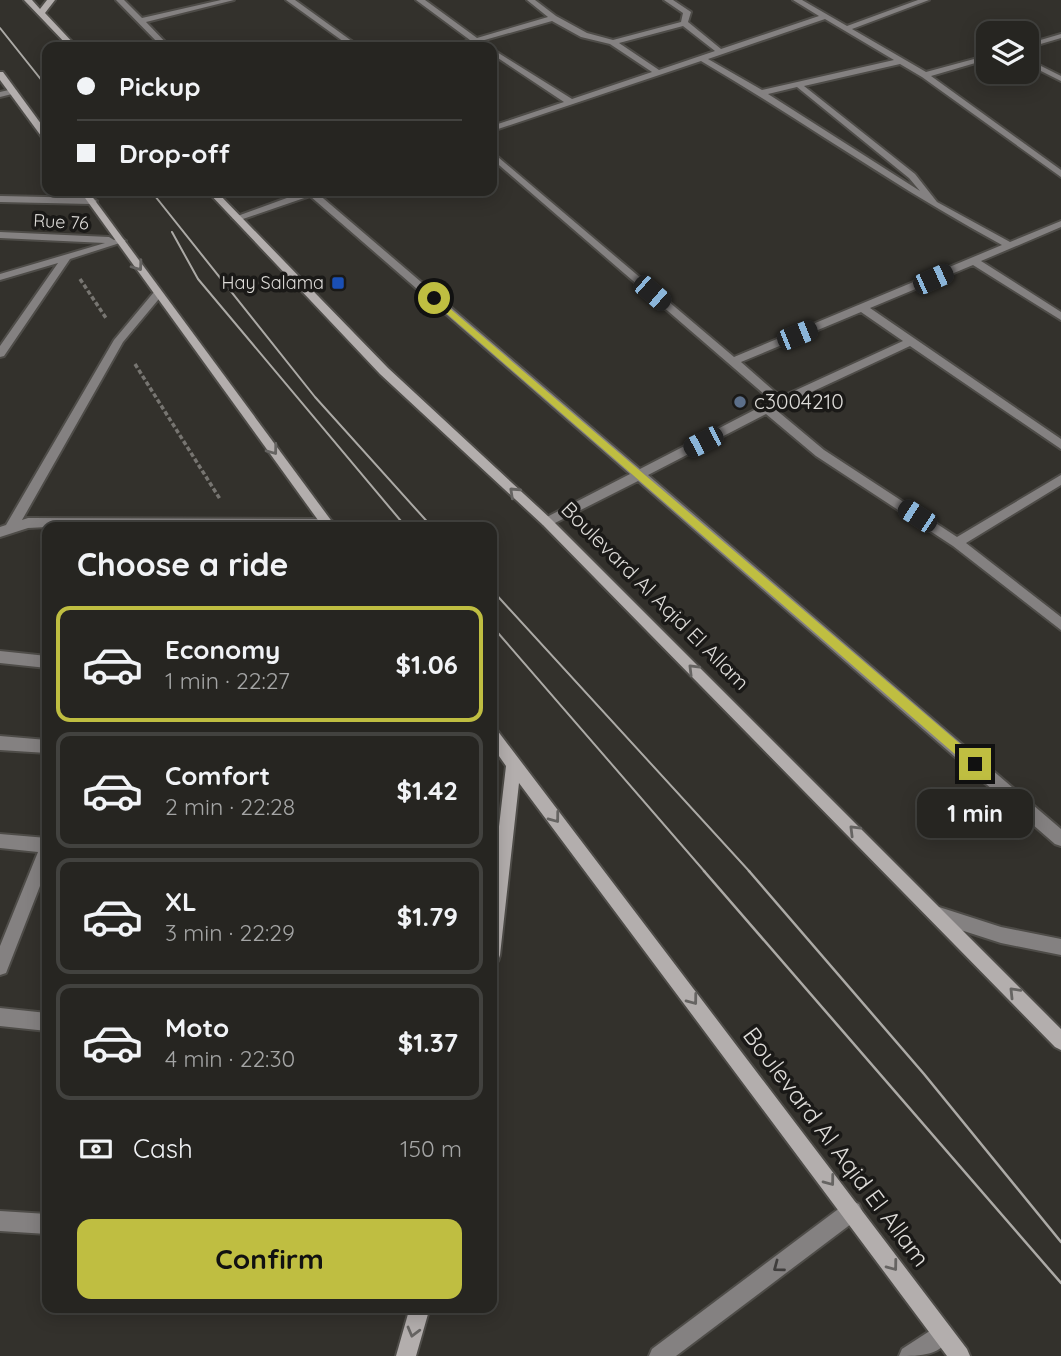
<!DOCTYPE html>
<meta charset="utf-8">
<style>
:root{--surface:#262521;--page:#2e2d2a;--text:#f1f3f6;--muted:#a4a5a5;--line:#42423f;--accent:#bfbe41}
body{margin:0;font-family:Quicksand,sans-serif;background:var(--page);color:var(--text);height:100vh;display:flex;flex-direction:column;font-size:26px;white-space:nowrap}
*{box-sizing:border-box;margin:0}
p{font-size:23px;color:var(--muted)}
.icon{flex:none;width:38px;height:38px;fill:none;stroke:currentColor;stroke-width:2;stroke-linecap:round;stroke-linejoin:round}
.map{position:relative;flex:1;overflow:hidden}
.sheet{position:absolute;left:42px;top:522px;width:455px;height:791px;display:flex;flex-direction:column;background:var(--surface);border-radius:14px;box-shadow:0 4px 18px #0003,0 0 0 2px var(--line)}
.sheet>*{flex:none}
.banner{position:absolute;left:42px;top:42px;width:455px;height:154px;border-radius:14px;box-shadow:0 4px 18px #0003,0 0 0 2px var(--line);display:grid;align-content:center;height:154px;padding:0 35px;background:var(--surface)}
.buttons{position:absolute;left:976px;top:21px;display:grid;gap:14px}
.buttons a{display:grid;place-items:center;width:63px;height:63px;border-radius:14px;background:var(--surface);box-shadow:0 4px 18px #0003,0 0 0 2px var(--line);font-size:35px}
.end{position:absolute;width:32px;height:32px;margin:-16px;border:9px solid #bfbe41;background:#111;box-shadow:0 0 0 4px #111}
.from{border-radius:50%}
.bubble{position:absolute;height:49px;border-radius:14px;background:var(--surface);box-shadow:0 4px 18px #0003,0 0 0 2px var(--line);font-size:23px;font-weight:700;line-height:49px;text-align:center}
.car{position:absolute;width:21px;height:42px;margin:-21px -10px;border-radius:9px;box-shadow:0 0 5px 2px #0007;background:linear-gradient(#222 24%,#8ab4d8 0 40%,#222 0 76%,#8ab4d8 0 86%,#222 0)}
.banner b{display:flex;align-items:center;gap:24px;height:66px;font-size:26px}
.banner b+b{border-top:2px solid var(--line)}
.banner i{width:18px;height:18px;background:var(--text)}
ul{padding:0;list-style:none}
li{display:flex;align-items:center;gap:21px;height:116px;margin:0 14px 10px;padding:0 21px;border:4px solid var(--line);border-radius:14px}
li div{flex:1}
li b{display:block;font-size:26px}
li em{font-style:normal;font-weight:700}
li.current{border-color:var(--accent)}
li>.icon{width:63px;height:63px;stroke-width:1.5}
h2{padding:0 35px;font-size:32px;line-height:84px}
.pay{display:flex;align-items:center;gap:18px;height:77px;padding:0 35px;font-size:26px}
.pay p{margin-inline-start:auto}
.button{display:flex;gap:14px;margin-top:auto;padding:14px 35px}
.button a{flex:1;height:80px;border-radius:14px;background:var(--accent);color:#111;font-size:28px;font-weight:700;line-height:80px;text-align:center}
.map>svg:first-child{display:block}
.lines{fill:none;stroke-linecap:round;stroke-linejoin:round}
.street-casing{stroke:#4e4c48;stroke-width:4}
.secondary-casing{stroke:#4e4c48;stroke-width:4}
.path{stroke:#777571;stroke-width:3.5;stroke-dasharray:4.5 2.5;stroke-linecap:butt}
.street{fill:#848181;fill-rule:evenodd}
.secondary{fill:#b3aead;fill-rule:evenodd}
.tram-far1{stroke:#acaaa6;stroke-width:2}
.tram{stroke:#acaaa6;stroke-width:2.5}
.oneway{stroke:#666462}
.oneway2{stroke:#3f3d3c}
.route{fill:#bfbe41}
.transit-dot{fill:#1a4fb4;stroke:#1a1917;stroke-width:2.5}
.service-dot{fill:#5c6f8a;stroke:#1a1917;stroke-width:2.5}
.labels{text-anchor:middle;stroke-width:7;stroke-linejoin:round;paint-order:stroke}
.far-street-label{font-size:18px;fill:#dddbd8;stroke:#1a1917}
.far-poi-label{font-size:18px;fill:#dddbd8;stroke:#1a1917;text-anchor:end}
.poi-label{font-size:21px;fill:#dddbd8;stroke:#1a1917;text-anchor:start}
.street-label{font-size:21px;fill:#dddbd8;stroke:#1a1917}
.near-street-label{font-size:24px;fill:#dddbd8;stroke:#1a1917}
</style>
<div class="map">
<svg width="1061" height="1356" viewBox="0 0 1061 1356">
<rect width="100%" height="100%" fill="#33312c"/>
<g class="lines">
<g class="street-casing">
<g id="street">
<polygon points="116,0 124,0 142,18 221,0 234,0 146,22 170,47 162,47"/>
<polygon points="286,0 295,0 360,47 351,47"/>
<path d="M 416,0 L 425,0 L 477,38 L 548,17 L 527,0 L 535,0 L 556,16 L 587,33 L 613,40 L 681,22 L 683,13 L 664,0 L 673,0 L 691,12 L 688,22 L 721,49 L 819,16 L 793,0 L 802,0 L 847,26 L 918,0 L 929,0 L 852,29 L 926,72 L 989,55 L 989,59 L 931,76 L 1061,170 L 1061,177 L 922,77 L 900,64 L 804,86 L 915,174 L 937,202 L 1010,242 L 1061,221 L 1061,227 L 981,261 L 1061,312 L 1061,320 L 973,265 L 870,308 L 1061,439 L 1061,449 L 910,346 L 775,409 L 824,450 L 957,537 L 1061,475 L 1061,485 L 966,543 L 1061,617 L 1061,630 L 953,546 L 816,456 L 766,414 L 648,475 L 1061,829 L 1061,846 L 1055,844 L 638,481 L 551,525 L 543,525 L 541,522 L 543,519 L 630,474 L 310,196 L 240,220 L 232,218 L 306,191 L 318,191 L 317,193 L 640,469 L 772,401 L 492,159 L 492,152 L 734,357 L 1002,245 C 898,189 803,121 701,61 L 492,131 L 492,126 L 564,102 L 492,54 L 492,49 L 572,99 L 652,72 L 610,44 L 581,37 L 552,21 L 481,41 L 482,45 C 471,45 461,47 449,47 L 470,40 ZM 825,19 L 894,60 L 762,90 L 708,59 ZM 683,26 L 715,51 L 659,70 L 619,43 ZM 797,87 L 909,178 L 920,191 L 768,94 ZM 861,312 L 903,341 L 781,397 L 741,362 Z"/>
<polygon points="1061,34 1061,38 1027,48 1027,44"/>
<polygon points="1027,59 1061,76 1061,81 1027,64"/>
<polygon points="13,89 17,91 16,93 0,97 0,92"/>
<polygon points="0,196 92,198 97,201 92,204 0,202"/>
<polygon points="0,232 109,237 114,240 121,238 126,241 70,259 4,356 0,357 0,346 58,263 0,280 0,274 105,243 0,238"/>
<polygon points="158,291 163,294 123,342 22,520 28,518 328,519 332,521 333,527 47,527 28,528 0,537 0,527 6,525 114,340 154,292"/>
<polygon points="0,651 47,656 47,668 0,663"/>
<polygon points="0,736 47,740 47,753 0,750"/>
<polygon points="0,834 47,838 47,868 6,973 0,975 0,946 38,852 0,848"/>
<polygon points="939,907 1001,927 1061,939 1061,955 1001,943 939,923 933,921 931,915 933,909"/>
<polygon points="0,1008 47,1013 47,1031 0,1026"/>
<polygon points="852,1201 859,1204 862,1211 859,1218 676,1356 649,1356 652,1349 845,1204"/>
<polygon points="0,1211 47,1214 47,1234 0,1231"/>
<path d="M 942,1323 L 949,1326 L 952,1333 C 943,1356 920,1356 899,1356 L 902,1349 Z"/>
</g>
</g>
<g class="secondary-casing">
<g id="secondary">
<polygon points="24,0 32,0 40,9 47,0 55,0 45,13 77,47 69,47"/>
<polygon points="0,72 3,72 47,132 47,140 44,140 0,80"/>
<polygon points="80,191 88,191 336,527 323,527"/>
<polygon points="207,191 216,191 388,368 551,519 1061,1029 1061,1050 1055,1047 543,525 380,374"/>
<polygon points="492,729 497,730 519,759 967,1349 970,1356 947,1356 519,783 500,955 498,961 492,963 492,887 506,766 492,746"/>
<polygon points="410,1307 430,1307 416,1356 396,1356"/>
</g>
</g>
<g class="path">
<polyline points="80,279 106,318"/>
<polyline points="135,364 220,499"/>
</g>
<use href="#street" class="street"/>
<use href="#secondary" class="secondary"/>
<g class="tram-far1">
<polyline points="0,28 47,87"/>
<polyline points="151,191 315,397 432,527"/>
<polyline points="172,232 198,279 406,527"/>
<polyline points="492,590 750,872"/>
<polyline points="492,626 705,872"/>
</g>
<g class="tram">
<polyline points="704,871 1061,1283"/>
<polyline points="749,871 924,1074 1061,1242"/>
</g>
</g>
<defs><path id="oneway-chevron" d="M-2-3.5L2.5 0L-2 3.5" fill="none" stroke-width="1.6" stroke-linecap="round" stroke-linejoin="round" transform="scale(1.75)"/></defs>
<g class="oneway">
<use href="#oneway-chevron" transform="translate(138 266) rotate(54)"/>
<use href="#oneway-chevron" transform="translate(273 450) rotate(53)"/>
<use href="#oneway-chevron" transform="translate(514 492) rotate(-137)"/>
<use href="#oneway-chevron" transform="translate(693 669) rotate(-135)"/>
<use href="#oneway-chevron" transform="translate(555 818) rotate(53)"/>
<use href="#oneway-chevron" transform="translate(854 830) rotate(-135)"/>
<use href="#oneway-chevron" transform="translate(1014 992) rotate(-134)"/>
<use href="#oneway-chevron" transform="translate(693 1000) rotate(53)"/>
<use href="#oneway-chevron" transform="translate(830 1181) rotate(53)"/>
<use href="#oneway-chevron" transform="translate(893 1266) rotate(53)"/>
<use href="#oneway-chevron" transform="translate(413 1332) rotate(105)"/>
</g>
<use class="oneway2" href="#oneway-chevron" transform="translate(778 1267) rotate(143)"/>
<polygon class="route" points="434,295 979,760 979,768 971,768 431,300"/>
<rect class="transit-dot" x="331" y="276" width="14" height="14" rx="3.5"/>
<circle class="service-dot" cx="740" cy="402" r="7"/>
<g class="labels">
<g class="far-street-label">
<text transform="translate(61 222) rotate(3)" y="6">Rue 76</text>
</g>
<g class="far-poi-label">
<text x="324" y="289">Hay Salama</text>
</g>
<g class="poi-label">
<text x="754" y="409">c3004210</text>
</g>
<g class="street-label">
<text transform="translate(655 596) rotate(45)" y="7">Boulevard Al Aqid El Allam</text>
</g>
<g class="near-street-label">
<text transform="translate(836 1147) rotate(53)" y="8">Boulevard Al Aqid El Allam</text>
</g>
</g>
</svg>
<div class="buttons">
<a><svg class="icon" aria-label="layers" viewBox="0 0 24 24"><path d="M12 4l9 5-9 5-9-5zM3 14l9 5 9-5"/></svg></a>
</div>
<i class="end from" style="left:434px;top:298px"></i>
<i class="end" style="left:975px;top:764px"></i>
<div class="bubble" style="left:917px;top:789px;width:116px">1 min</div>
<i class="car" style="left:933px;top:279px;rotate:66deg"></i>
<i class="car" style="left:652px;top:293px;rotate:131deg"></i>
<i class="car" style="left:797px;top:335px;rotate:68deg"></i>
<i class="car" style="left:703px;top:442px;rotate:243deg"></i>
<i class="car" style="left:917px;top:516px;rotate:303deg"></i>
<div class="banner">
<b><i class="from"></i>Pickup</b>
<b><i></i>Drop-off</b>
</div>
<section class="sheet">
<h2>Choose a ride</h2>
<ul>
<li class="current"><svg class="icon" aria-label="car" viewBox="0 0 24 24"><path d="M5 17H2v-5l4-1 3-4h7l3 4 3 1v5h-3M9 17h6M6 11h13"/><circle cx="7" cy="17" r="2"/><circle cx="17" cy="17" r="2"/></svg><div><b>Economy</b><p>1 min · 22:27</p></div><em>$1.06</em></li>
<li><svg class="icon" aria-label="car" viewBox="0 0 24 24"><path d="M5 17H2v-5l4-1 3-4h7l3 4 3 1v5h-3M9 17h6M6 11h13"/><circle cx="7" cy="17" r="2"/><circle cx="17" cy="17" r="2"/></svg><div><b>Comfort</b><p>2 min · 22:28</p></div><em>$1.42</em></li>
<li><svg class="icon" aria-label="car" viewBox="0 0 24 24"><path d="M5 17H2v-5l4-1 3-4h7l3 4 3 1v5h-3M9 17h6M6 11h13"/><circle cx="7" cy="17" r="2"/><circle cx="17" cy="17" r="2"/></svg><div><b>XL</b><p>3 min · 22:29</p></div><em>$1.79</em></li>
<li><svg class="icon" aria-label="car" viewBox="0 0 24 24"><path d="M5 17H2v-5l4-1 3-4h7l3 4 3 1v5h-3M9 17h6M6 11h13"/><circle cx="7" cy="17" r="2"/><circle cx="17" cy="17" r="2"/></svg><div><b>Moto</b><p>4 min · 22:30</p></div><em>$1.37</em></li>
</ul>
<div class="pay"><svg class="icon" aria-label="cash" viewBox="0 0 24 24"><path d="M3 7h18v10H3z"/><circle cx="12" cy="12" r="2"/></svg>Cash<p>150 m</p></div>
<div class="button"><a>Confirm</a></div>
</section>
</div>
